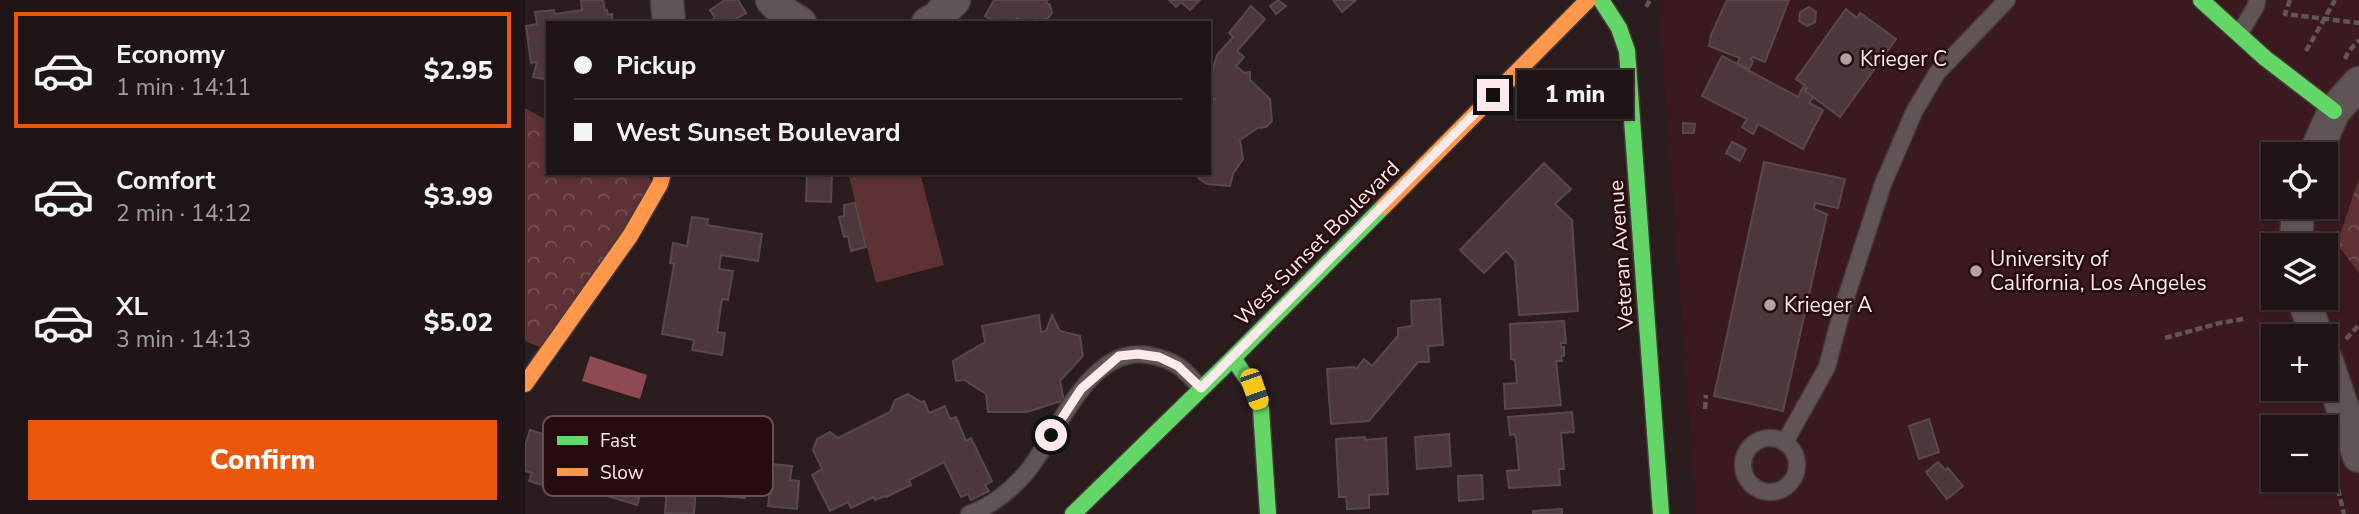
<!DOCTYPE html>
<meta charset="utf-8">
<style>
:root{--surface:#201516;--page:#2d2223;--text:#f1f3f6;--muted:#a29fa1;--line:#3d3435;--accent:#ea580c}
body{margin:0;font-family:"Nunito Sans",sans-serif;background:var(--page);color:var(--text);height:100vh;display:flex;flex-direction:column;font-size:26px;white-space:nowrap}
*{box-sizing:border-box;margin:0}
p{font-size:23px;color:var(--muted)}
.icon{flex:none;width:38px;height:38px;fill:none;stroke:currentColor;stroke-width:2;stroke-linecap:round;stroke-linejoin:round}
.map{position:relative;flex:1;overflow:hidden}
.panel{display:flex;flex-direction:column;background:var(--surface);width:525px}
.panel>*{flex:none}
.hud{position:absolute;left:21px;top:21px;width:665px;height:154px;border-radius:0px;box-shadow:0 2px 5px #0004,0 0 0 2px var(--line);display:grid;align-content:center;height:154px;padding:0 28px;background:var(--surface)}
.buttons{position:absolute;left:1736px;top:142px;display:grid;gap:14px}
.buttons a{display:grid;place-items:center;width:77px;height:77px;border-radius:0px;background:var(--surface);box-shadow:0 2px 5px #0004,0 0 0 2px var(--line);font-size:35px}
.end{position:absolute;width:32px;height:32px;margin:-16px;border:9px solid #feeaeb;background:#111;box-shadow:0 0 0 4px #111}
.from{border-radius:50%}
.bubble{position:absolute;height:49px;border-radius:0px;background:var(--surface);box-shadow:0 2px 5px #0004,0 0 0 2px var(--line);font-size:23px;font-weight:800;line-height:49px;text-align:center}
.car{position:absolute;width:21px;height:42px;margin:-21px -10px;border-radius:9px;box-shadow:0 0 5px 2px #0007;background:linear-gradient(#f5c518 24%,#345 0 40%,#f5c518 0 76%,#345 0 86%,#f5c518 0)}
.hud b{display:flex;align-items:center;gap:24px;height:66px;font-size:26px}
.hud b+b{border-top:2px solid var(--line)}
.hud i{width:18px;height:18px;background:var(--text)}
ul{padding:12px 0 0;list-style:none}
li{display:flex;align-items:center;gap:21px;height:116px;margin:0 14px 10px;padding:0 14px;border:4px solid transparent;border-radius:0px}
li div{flex:1}
li b{display:block;font-size:26px}
li em{font-style:normal;font-weight:800}
li.selected{border-color:var(--accent)}
li>.icon{width:63px;height:63px;stroke-width:1.5}
.action{display:flex;gap:14px;margin-top:auto;padding:14px 28px}
.action a{flex:1;height:80px;border-radius:0px;background:var(--accent);color:#fff;font-size:28px;font-weight:800;line-height:80px;text-align:center}
main{display:flex;flex:1;min-height:0}
.map>svg:first-child{display:block}
.built{fill:#3a1a1e;fill-rule:evenodd}
.forest{fill:url(#forest-crowns)}
.pitch{fill:#5e3135}
.water{fill:#8d4a51}
.building{fill:#4c383b;stroke:#57494a;stroke-width:2}
.lines{fill:none;stroke-linecap:round;stroke-linejoin:round}
.lane-casing{stroke:#45393a;stroke-width:19}
.street-casing{stroke:#45393a;stroke-width:35}
.fast-casing{stroke:#45393a;stroke-width:19}
.slow-casing{stroke:#45393a;stroke-width:19}
.path{stroke:#615556;stroke-width:4.5;stroke-dasharray:7 3.5;stroke-linecap:butt}
.lane{stroke:#615455;stroke-width:16}
.street{stroke:#615455;stroke-width:32}
.fast{stroke:#63d668;stroke-width:16}
.slow{stroke:#ff974d;stroke-width:16}
.route{stroke:#feeaeb;stroke-width:9}
.poi-dot{fill:#b4a2a3;stroke:#260c0f;stroke-width:2.5}
.labels{text-anchor:middle;stroke-width:5;stroke-linejoin:round;paint-order:stroke}
.poi-label{font-size:21px;fill:#feeaeb;stroke:#260c0f;text-anchor:start}
.street-label{font-size:21px;fill:#feeaeb;stroke:#260c0f}
.key{fill:#260c0f;stroke:#674f51;stroke-width:2}
.key-label{font-size:19px;fill:#feeaeb}
</style>
<main>
<section class="panel">
<ul>
<li class="selected"><svg class="icon" aria-label="car" viewBox="0 0 24 24"><path d="M5 17H2v-5l4-1 3-4h7l3 4 3 1v5h-3M9 17h6M6 11h13"/><circle cx="7" cy="17" r="2"/><circle cx="17" cy="17" r="2"/></svg><div><b>Economy</b><p>1 min · 14:11</p></div><em>$2.95</em></li>
<li><svg class="icon" aria-label="car" viewBox="0 0 24 24"><path d="M5 17H2v-5l4-1 3-4h7l3 4 3 1v5h-3M9 17h6M6 11h13"/><circle cx="7" cy="17" r="2"/><circle cx="17" cy="17" r="2"/></svg><div><b>Comfort</b><p>2 min · 14:12</p></div><em>$3.99</em></li>
<li><svg class="icon" aria-label="car" viewBox="0 0 24 24"><path d="M5 17H2v-5l4-1 3-4h7l3 4 3 1v5h-3M9 17h6M6 11h13"/><circle cx="7" cy="17" r="2"/><circle cx="17" cy="17" r="2"/></svg><div><b>XL</b><p>3 min · 14:13</p></div><em>$5.02</em></li>
</ul>
<div class="action"><a>Confirm</a></div>
</section>
<div class="map">
<svg width="1834" height="514" viewBox="0 0 1834 514">
<defs>
<pattern id="forest-crowns" width="20" height="18" patternUnits="userSpaceOnUse" patternTransform="scale(1.75)"><rect width="20" height="18" fill="#5e3135"/><path d="M2 6a3 3 0 1 1 6 0M12 15a3 3 0 1 1 6 0" fill="none" stroke="#764f52"/></pattern>
</defs>
<rect width="100%" height="100%" fill="#2b1c1d"/>
<path class="built" d="M 1136,0 L 1834,0 L 1834,514 L 1171,514 L 1134,12 ZM 1748,154 L 1801,154 L 1801,206 L 1748,206 ZM 1748,245 L 1801,245 L 1801,298 L 1748,298 ZM 1748,336 L 1801,336 L 1801,388 L 1748,388 ZM 1748,427 L 1801,427 L 1801,480 L 1748,480 Z"/>
<g class="forest">
<polygon points="0,108 23,121 23,173 116,173 135,184 24,351 0,341"/>
<polygon points="1834,178 1834,273 1812,244"/>
</g>
<polygon class="pitch" points="323,173 395,173 419,265 351,283"/>
<polygon class="water" points="65,356 122,375 115,399 57,381"/>
<g class="building">
<polygon points="56,0 78,0 80,11 82,10 83,15 87,14 88,23 23,23 23,80 8,77 12,62 6,63 1,26 12,24 10,12 29,10 30,14 57,10"/>
<polygon points="200,0 213,0 221,13 208,21 209,23 181,23 190,18 185,10"/>
<polygon points="469,0 523,0 521,3 525,5 527,13 523,18 516,21 511,19 510,23 503,21 500,23 492,18 490,23 473,23 460,16"/>
<polygon points="644,0 675,0 665,10 656,2 651,7"/>
<polygon points="753,0 761,6 751,14 745,6"/>
<polygon points="808,0 831,0 817,12"/>
<polygon points="1202,0 1264,0 1240,62 1227,57 1225,59 1228,61 1224,69 1212,64 1215,58 1184,46 1186,35"/>
<polygon points="726,6 740,19 712,51 719,57 711,66 719,73 725,72 725,80 745,99 747,121 741,127 733,128 715,140 718,159 708,174 705,186 682,184 674,179 671,173 684,173 684,103 690,99 684,96 684,71 687,73 692,55 708,37 704,33"/>
<polygon points="1284,7 1291,12 1290,22 1282,26 1274,21 1275,12"/>
<polygon points="1321,9 1332,18 1335,13 1371,39 1315,117 1280,91 1282,87 1271,79"/>
<polygon points="1197,56 1273,97 1278,87 1281,89 1280,91 1288,97 1284,103 1298,110 1278,149 1233,124 1228,134 1217,127 1222,119 1177,96"/>
<polygon points="1158,123 1170,124 1169,133 1158,133"/>
<polygon points="1207,142 1221,149 1215,161 1201,153"/>
<polygon points="1239,162 1320,179 1313,208 1290,203 1289,209 1302,214 1258,411 1189,396"/>
<polygon points="1019,163 1046,189 1030,204 1047,220 1053,311 994,315 990,261 981,251 959,273 935,250"/>
<polygon points="282,173 307,173 306,202 281,201"/>
<polygon points="330,203 341,247 326,251 323,236 319,237 314,217 319,216 319,205"/>
<polygon points="167,217 183,219 182,225 237,234 233,261 196,255 194,269 208,271 203,300 197,299 192,332 200,333 197,355 167,350 169,340 137,334 149,264 145,263 148,243 162,246"/>
<polygon points="915,299 918,345 903,346 904,362 893,362 844,421 806,424 802,369 829,367 831,369 839,359 847,366 873,336 873,328 887,326 886,301"/>
<polygon points="514,315 516,332 521,331 527,315 535,331 555,336 558,356 535,381 539,400 502,412 463,412 461,394 439,380 431,381 428,361 460,342 457,326"/>
<polygon points="1039,321 1041,343 1036,343 1036,347 1039,347 1039,356 1036,356 1037,361 1031,361 1036,405 980,409 979,384 992,383 990,360 986,359 985,324"/>
<polygon points="383,394 396,402 399,401 404,413 420,406 425,419 431,417 441,441 446,438 467,481 460,485 464,491 446,500 443,494 436,497 419,462 384,480 386,485 361,497 360,496 350,500 349,497 326,508 323,502 305,511 287,475 297,469 288,450 292,439 305,432 313,438 365,412 370,400"/>
<polygon points="1047,412 1049,432 1036,433 1039,469 1034,469 1035,485 984,488 982,471 994,470 991,438 989,434 985,435 983,417"/>
<polygon points="1404,419 1414,452 1394,459 1384,426"/>
<polygon points="67,421 87,427 78,457 123,470 112,505 50,486 48,494 4,481 7,473 0,471 0,446 5,430 59,447"/>
<polygon points="924,434 926,466 892,469 890,437"/>
<polygon points="153,437 237,444 236,452 246,453 245,464 267,466 265,480 274,481 272,509 243,506 245,491 221,491 220,498 195,496 196,490 171,486 169,514 140,513 143,475 147,475 147,466 150,466"/>
<polygon points="840,437 840,440 861,438 863,494 844,495 844,508 822,509 821,497 814,497 811,439"/>
<polygon points="1413,462 1420,470 1423,468 1438,486 1422,499 1401,472"/>
<polygon points="957,475 958,499 934,501 933,476"/>
<polygon points="1037,509 1037,514 1008,514 1008,511"/>
</g>
<g class="lines">
<g class="lane-casing">
<g id="lane">
<polyline points="1714,34 1731,6 1732,0"/>
<circle cx="1245" cy="465" r="27"/>
<polyline points="1260,442 1302,367 1317,310 1358,184 1389,112 1412,73 1482,0"/>
<path d="M 444,514 C 467,506 484,492 500,474 C 532,437 563,345 623,355 C 633,357 645,360 653,366 C 662,372 669,381 676,388"/>
</g>
</g>
<g class="street-casing">
<g id="street">
<polyline points="142,0 144,23"/>
<polyline points="247,0 262,15 275,23"/>
<polyline points="403,23 412,18 429,0"/>
<polyline points="1790,154 1809,111 1834,83"/>
<polyline points="1771,245 1773,206"/>
<polyline points="1778,298 1792,336"/>
<polyline points="1801,359 1834,456"/>
</g>
</g>
<g class="fast-casing">
<g id="fast">
<polyline points="1076,0 1094,28 1102,51 1136,514"/>
<polyline points="1676,0 1740,58 1809,111"/>
<polyline points="708,358 729,389 736,409 743,514"/>
<polyline points="548,514 708,358 859,206"/>
</g>
</g>
<g class="slow-casing">
<g id="slow">
<polyline points="859,206 1063,0"/>
<polyline points="0,384 105,236 135,184 138,173"/>
</g>
</g>
<g class="path">
<polyline points="1765,0 1760,14 1834,23"/>
<polyline points="1121,7 1125,0"/>
<polyline points="1781,51 1810,0"/>
<polyline points="1820,59 1823,52 1834,40"/>
<polyline points="1640,338 1695,323 1718,319"/>
<polyline points="1821,339 1834,325"/>
<polyline points="1180,409 1181,395"/>
<polyline points="1813,471 1809,473 1819,514"/>
</g>
<use href="#lane" class="lane"/>
<use href="#street" class="street"/>
<use href="#fast" class="fast"/>
<use href="#slow" class="slow"/>
</g>
<g class="lines">
<polyline class="route" points="526,435 556,389 594,356 613,354 634,357 653,366 676,388 968,95"/>
</g>
<g class="poi-dot">
<circle cx="1321" cy="59" r="7"/>
<circle cx="1451" cy="271" r="7"/>
<circle cx="1245" cy="305" r="7"/>
</g>
<g class="labels">
<g class="poi-label">
<text x="1335" y="66">Krieger C</text>
<text x="1465" y="266">University of<tspan x="1465" dy="24">California, Los Angeles</tspan></text>
<text x="1259" y="312">Krieger A</text>
</g>
<g class="street-label">
<text transform="translate(792 243) rotate(-45)" y="7">West Sunset Boulevard</text>
<text transform="translate(1096 255) rotate(-94)" y="7">Veteran Avenue</text>
</g>
</g>
<rect x="18" y="416" width="230" height="80" rx="10" class="key"/>
<rect x="32" y="436" width="31" height="9" fill="#63d668"/>
<rect x="32" y="468" width="31" height="8" fill="#ff974d"/>
<g class="key-label">
<text x="75" y="447">Fast</text>
<text x="75" y="479">Slow</text>
</g>
</svg>
<div class="buttons">
<a><svg class="icon" aria-label="locate" viewBox="0 0 24 24"><circle cx="12" cy="12" r="6"/><path d="M12 2v4M12 18v4M2 12h4M18 12h4"/></svg></a>
<a><svg class="icon" aria-label="layers" viewBox="0 0 24 24"><path d="M12 4l9 5-9 5-9-5zM3 14l9 5 9-5"/></svg></a>
<a>+</a>
<a>−</a>
</div>
<i class="end from" style="left:526px;top:435px"></i>
<i class="end" style="left:968px;top:95px"></i>
<div class="bubble" style="left:992px;top:70px;width:116px">1 min</div>
<i class="car" style="left:729px;top:389px;rotate:161deg"></i>
<div class="hud">
<b><i class="from"></i>Pickup</b>
<b><i></i>West Sunset Boulevard</b>
</div>
</div>
</main>
